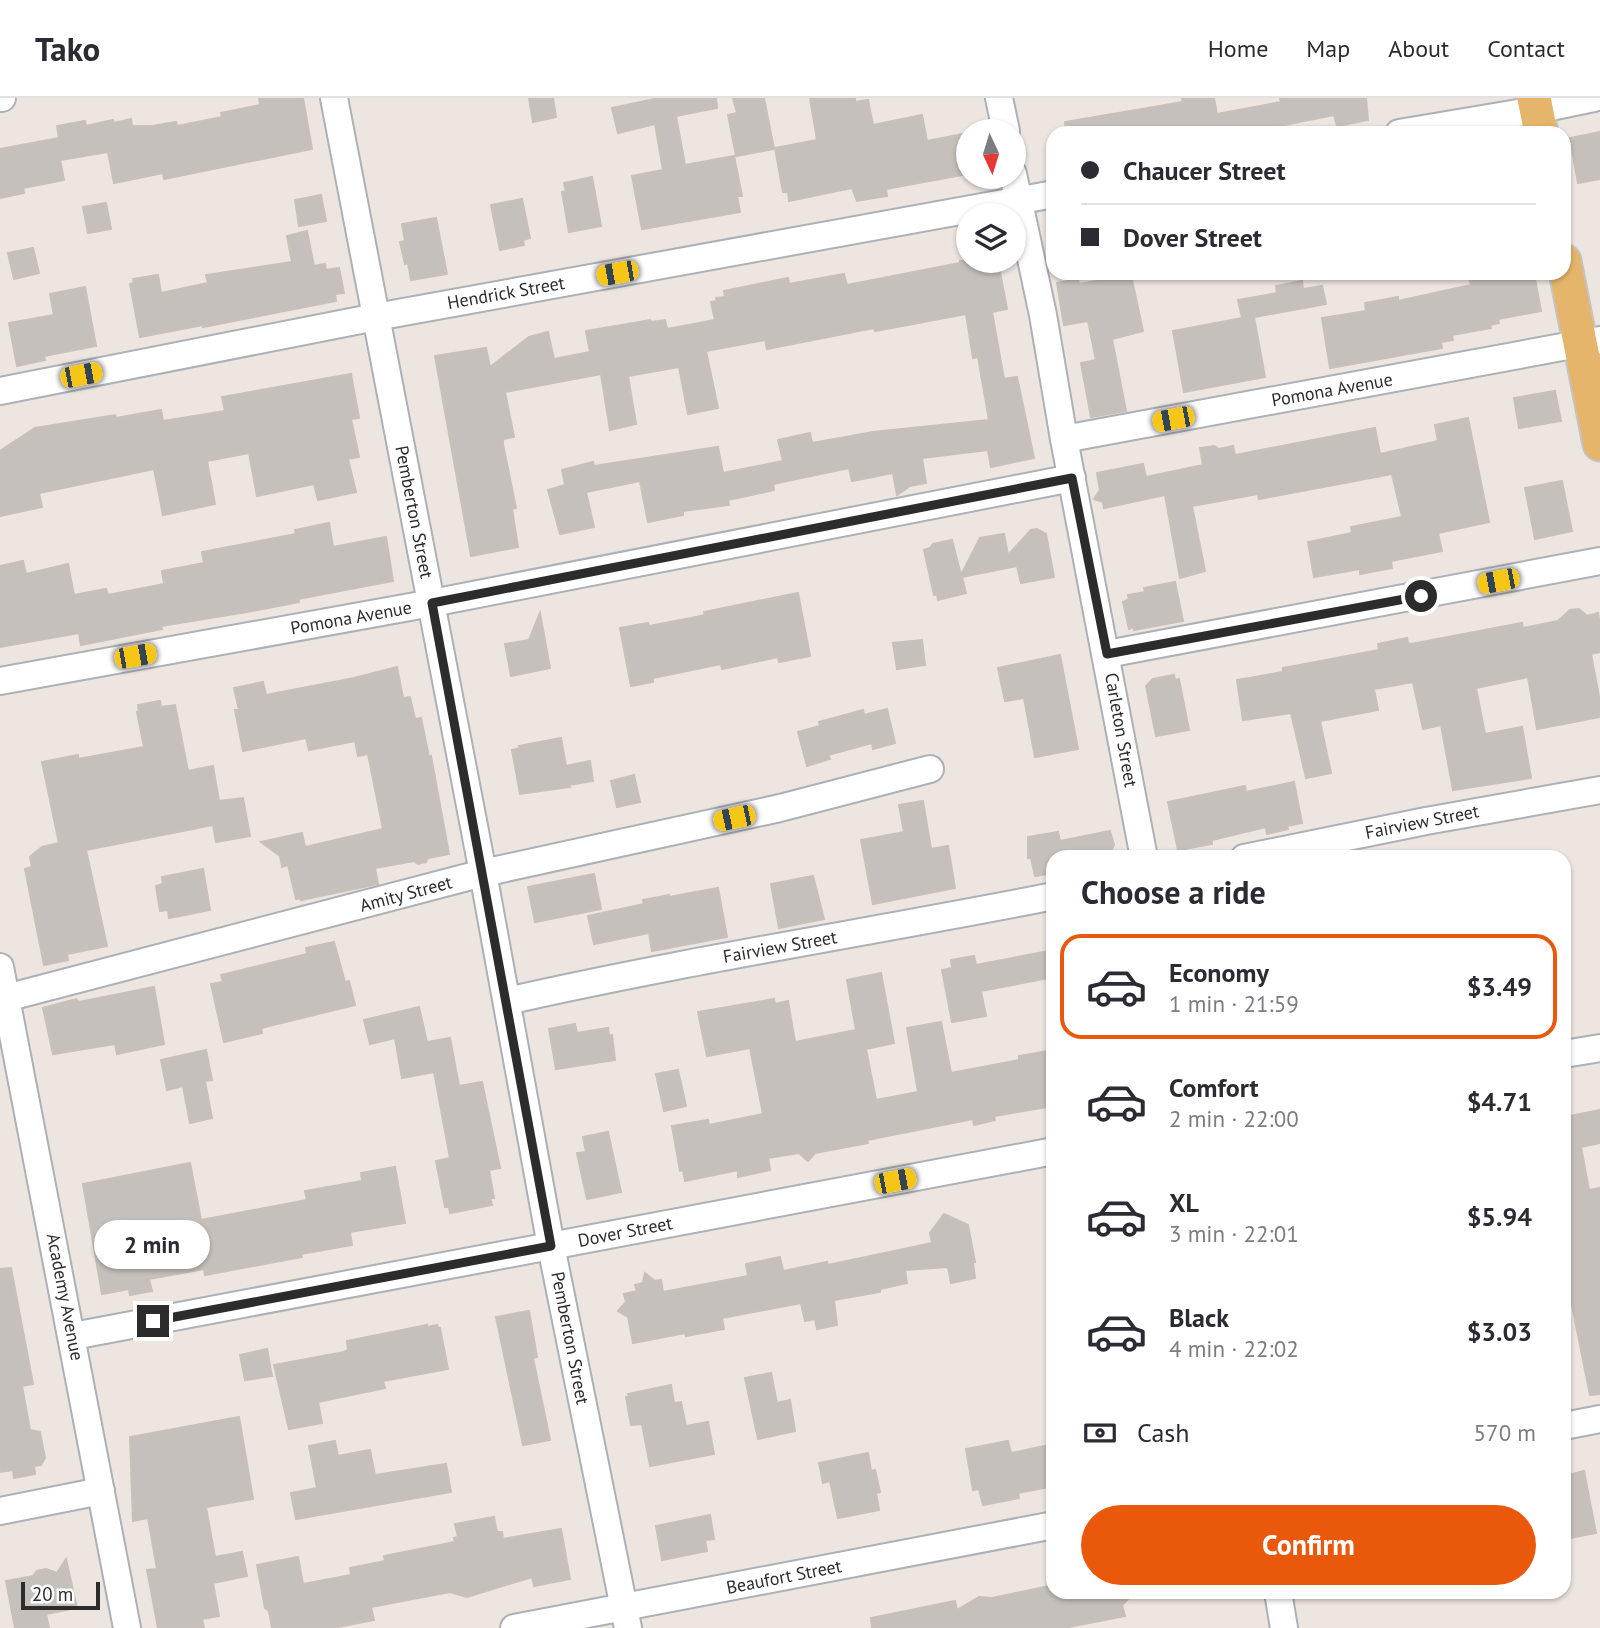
<!DOCTYPE html>
<meta charset="utf-8">
<style>
:root{--surface:#fff;--page:#f7f7f7;--text:#2b2b33;--muted:#7c7c81;--line:#e1e1e2;--accent:#ea580c}
body{margin:0;font-family:"PT Sans",sans-serif;background:var(--page);color:var(--text);height:100vh;display:flex;flex-direction:column;font-size:26px;white-space:nowrap}
*{box-sizing:border-box;margin:0}
p{font-size:23px;color:var(--muted)}
.icon{flex:none;width:38px;height:38px;fill:none;stroke:currentColor;stroke-width:2;stroke-linecap:round;stroke-linejoin:round}
.map{position:relative;flex:1;overflow:hidden}
.details{position:absolute;left:1046px;top:752px;width:525px;height:749px;display:flex;flex-direction:column;background:var(--surface);border-radius:21px;box-shadow:0 2px 5px #0004}
.details>*{flex:none}
.guide{position:absolute;left:1046px;top:28px;width:525px;height:154px;border-radius:21px;box-shadow:0 2px 5px #0004;display:grid;align-content:center;height:154px;padding:0 35px;background:var(--surface)}
.needle{width:46px;rotate:176deg}
.buttons{position:absolute;left:956px;top:21px;display:grid;gap:14px}
.buttons a{display:grid;place-items:center;width:70px;height:70px;border-radius:50%;background:var(--surface);box-shadow:0 2px 5px #0004;font-size:35px}
.scale{position:absolute;left:21px;bottom:18px;width:79px;box-sizing:border-box;padding-left:7px;border:4px solid #2c2c2c;border-top:0;font-size:19px;line-height:24px;white-space:nowrap;color:#2c2c2c;-webkit-text-stroke:5px #fff;paint-order:stroke}
.end{position:absolute;width:32px;height:32px;margin:-16px;border:9px solid #2c2c2c;background:#fff;box-shadow:0 0 0 4px #fff}
.from{border-radius:50%}
.bubble{position:absolute;height:49px;border-radius:24px;background:var(--surface);box-shadow:0 2px 5px #0004;font-size:23px;font-weight:700;line-height:49px;text-align:center}
.car{position:absolute;width:21px;height:42px;margin:-21px -10px;border-radius:9px;box-shadow:0 0 5px 2px #0007;background:linear-gradient(#f5c518 24%,#345 0 40%,#f5c518 0 76%,#345 0 86%,#f5c518 0)}
.guide b{display:flex;align-items:center;gap:24px;height:66px;font-size:26px}
.guide b+b{border-top:2px solid var(--line)}
.guide i{width:18px;height:18px;background:var(--text)}
ul{padding:0;list-style:none}
li{display:flex;align-items:center;gap:21px;height:105px;margin:0 14px 10px;padding:0 21px;border:4px solid transparent;border-radius:21px}
li div{flex:1}
li b{display:block;font-size:26px}
li em{font-style:normal;font-weight:700}
li.on{border-color:var(--accent)}
li>.icon{width:63px;height:63px;stroke-width:1.5}
h2{padding:0 35px;font-size:32px;line-height:84px}
.pay{display:flex;align-items:center;gap:18px;height:77px;padding:0 35px;font-size:26px}
.pay p{margin-inline-start:auto}
.action{display:flex;gap:14px;margin-top:auto;padding:14px 35px}
.action a{flex:1;height:80px;border-radius:42px;background:var(--accent);color:#fff;font-size:28px;font-weight:700;line-height:80px;text-align:center}
header{display:flex;align-items:center;gap:42px;box-sizing:border-box;height:98px;padding:0 35px;background:var(--surface);border-bottom:2px solid var(--line)}
header strong{font-size:33px}
nav{display:flex;gap:38px;margin-inline-start:auto;font-size:24px}
.map>svg:first-child{display:block}
.building{fill:#c5c0bb;stroke:#c8c0b9;stroke-width:2}
.lines{fill:none;stroke-linecap:round;stroke-linejoin:round}
.minor-casing{stroke:#acb0b7;stroke-width:30}
.major-casing{stroke:#c4c4c4;stroke-width:37}
.minor{stroke:#fff;stroke-width:26}
.major{stroke:#e5b56b;stroke-width:33}
.route{stroke:#2c2c2c;stroke-width:9}
.labels{text-anchor:middle;stroke-width:5;stroke-linejoin:round;paint-order:stroke}
.street-label{font-size:18px;fill:#2c2c2c;stroke:#fff}
</style>
<header>
<strong>Tako</strong>
<nav><a>Home</a><a>Map</a><a>About</a><a>Contact</a></nav>
</header>
<div class="map">
<svg width="1600" height="1530" viewBox="0 0 1600 1530">
<rect width="100%" height="100%" fill="#ece5e0"/>
<g class="building">
<polygon points="259,0 303,0 312,51 164,81 163,75 114,85 108,54 60,62 64,82 23,90 24,95 0,100 0,51 59,40 57,28 85,23 86,28 113,22 114,25 131,21 132,28 152,28 176,24 177,28 222,19 221,15 260,7"/>
<polygon points="529,0 553,0 556,19 533,24"/>
<polygon points="659,0 716,0 717,10 676,18 685,67 734,58 742,98 737,98 740,114 642,131 632,78 663,72 655,26 618,35 612,10"/>
<polygon points="733,0 764,0 774,51 736,58 728,17 737,15"/>
<polygon points="810,0 855,0 855,4 868,2 873,27 922,17 927,43 968,35 968,76 886,91 887,98 857,103 852,90 789,103 788,94 783,94 775,50 817,42"/>
<polygon points="1182,0 1214,0 1217,16 1281,4 1280,0 1366,0 1368,22 1337,28 1334,17 1253,33 1253,35 1066,35 1065,24 1183,4"/>
<polygon points="1600,34 1600,81 1578,85 1570,40"/>
<polygon points="592,79 601,128 569,134 562,94 566,93 564,85"/>
<polygon points="321,97 326,123 299,128 295,102"/>
<polygon points="522,101 530,140 523,142 524,147 500,152 491,107"/>
<polygon points="106,105 111,131 88,135 83,109"/>
<polygon points="436,120 447,176 411,182 408,165 405,166 400,144 405,143 402,126"/>
<polygon points="307,133 314,168 325,166 326,172 339,170 344,195 335,196 336,203 203,229 203,227 140,239 130,186 134,185 133,181 158,177 161,195 208,185 206,177 292,164 287,138"/>
<polygon points="33,150 39,175 14,181 8,155"/>
<polygon points="960,163 998,163 1007,211 992,214 1004,281 1017,279 1034,360 991,369 988,352 922,360 926,385 910,388 897,397 893,375 852,383 849,370 773,386 774,392 728,402 729,407 683,413 683,417 648,424 640,383 586,394 594,429 560,436 548,392 565,387 562,372 593,364 594,368 718,349 723,375 783,363 778,342 810,335 812,345 873,334 989,322 978,259 973,260 966,216 875,233 874,230 767,251 765,242 706,253 718,310 688,316 679,269 628,278 636,326 610,332 601,276 505,294 514,339 503,341 503,346 516,410 512,411 518,449 471,458 435,258 486,250 490,269 529,239 548,234 554,261 590,254 586,233 650,222 651,224 665,222 667,231 715,222 711,204 717,203 716,200 725,199 724,193 788,180 789,186 844,176 847,187 960,165"/>
<polygon points="1493,175 1534,175 1541,213 1498,221 1499,225 1490,227 1491,230 1452,237 1453,242 1441,244 1442,250 1330,270 1322,220 1366,213 1365,205 1398,199 1398,203 1471,187 1469,179"/>
<polygon points="1131,177 1143,233 1112,241 1126,313 1091,319 1081,265 1096,262 1088,223 1064,227 1057,185 1078,181 1079,186"/>
<polygon points="1302,183 1303,191 1322,188 1326,206 1254,219 1265,279 1184,294 1173,233 1242,220 1238,202 1277,195 1276,188"/>
<polygon points="85,189 96,248 44,258 45,262 17,268 9,225 54,217 50,196"/>
<polygon points="351,276 359,320 351,321 359,359 348,361 356,394 318,402 314,386 257,398 249,355 207,363 215,406 163,417 154,371 39,395 42,409 0,418 0,353 35,330 115,317 116,320 161,312 163,323 225,313 222,299"/>
<polygon points="1555,293 1561,323 1519,330 1514,300"/>
<polygon points="1468,320 1489,424 1438,435 1442,453 1391,463 1392,470 1360,476 1360,471 1314,479 1308,444 1352,435 1351,429 1402,419 1392,376 1259,401 1258,396 1192,408 1205,473 1180,480 1165,397 1104,410 1103,404 1094,401 1100,392 1097,375 1143,366 1146,379 1203,367 1200,350 1214,348 1219,351 1233,348 1235,357 1375,330 1380,356 1438,343 1435,327"/>
<polygon points="1562,383 1572,433 1535,441 1525,390"/>
<polygon points="329,425 333,449 386,439 393,483 298,501 299,504 247,514 161,528 162,531 81,547 79,535 0,549 0,468 23,463 26,476 68,466 74,497 106,491 108,497 164,486 162,473 204,465 202,454 296,436 295,432"/>
<polygon points="1037,431 1046,436 1054,479 1021,485 1017,468 962,479 966,495 938,502 937,496 934,497 924,452 930,450 933,446 952,442 961,477 980,440 1004,436 1008,457 1031,432"/>
<polygon points="1175,484 1183,523 1134,532 1134,529 1129,531 1123,504 1129,501 1128,497 1145,494 1144,490"/>
<polygon points="798,495 810,558 779,564 778,559 722,571 721,566 653,580 653,584 631,588 620,530 648,525 649,528 691,520 705,517 704,514"/>
<polygon points="1579,511 1587,518 1598,515 1600,527 1600,554 1591,556 1600,604 1600,619 1537,631 1528,579 1476,590 1485,636 1522,629 1531,680 1453,692 1441,627 1423,631 1413,584 1374,591 1378,612 1320,623 1331,675 1306,680 1291,615 1243,622 1237,582 1283,574 1283,570 1379,552 1378,546 1407,540 1408,545 1411,546 1522,525 1523,530 1558,523 1570,512"/>
<polygon points="540,515 550,570 511,578 505,546 529,542"/>
<polygon points="922,542 925,567 897,571 893,545"/>
<polygon points="1060,557 1078,651 1035,659 1024,600 1005,603 998,570"/>
<polygon points="397,569 403,600 410,599 415,621 421,620 429,659 431,658 449,756 428,760 426,764 418,766 414,763 375,770 378,786 301,802 300,800 296,801 288,767 282,769 280,758 261,744 302,735 305,749 383,731 368,656 358,658 355,643 309,652 306,640 243,653 235,612 239,612 234,590 263,584 266,597 354,580"/>
<polygon points="1174,577 1175,582 1179,581 1189,632 1156,638 1146,588 1153,581"/>
<polygon points="160,603 161,609 175,607 188,673 213,668 219,703 243,700 250,738 216,744 213,727 86,752 107,848 67,856 68,862 44,867 25,771 32,769 30,759 42,749 59,745 42,664 78,657 78,661 144,649 137,614 139,613 138,607"/>
<polygon points="887,611 895,645 873,651 872,645 828,657 830,661 807,668 798,634 820,628 819,624 863,612 864,617"/>
<polygon points="561,640 566,668 590,663 593,683 569,687 570,689 520,696 512,652 520,650 519,648"/>
<polygon points="634,677 640,704 617,709 611,683"/>
<polygon points="1294,684 1302,725 1287,728 1288,731 1267,736 1266,729 1212,742 1212,746 1178,752 1168,704 1245,688 1246,694"/>
<polygon points="923,703 931,751 948,748 955,790 873,806 861,742 904,734 899,707"/>
<polygon points="1110,733 1114,747 1112,751 1114,760 1054,760 1054,775 1035,778 1031,760 1028,760 1028,739 1058,734 1060,743"/>
<polygon points="203,771 210,812 169,820 168,812 160,813 156,788 163,786 162,779"/>
<polygon points="594,776 601,811 535,824 528,789"/>
<polygon points="813,778 824,821 779,830 771,786"/>
<polygon points="718,790 727,839 652,853 649,835 594,846 588,818 644,806 643,802 669,797 669,799"/>
<polygon points="334,844 345,884 349,883 355,907 261,930 262,935 224,944 211,886 223,884 221,877 307,856 306,850"/>
<polygon points="1054,852 1054,879 981,893 986,918 952,924 942,872 952,870 951,862 974,858 976,867"/>
<polygon points="881,875 894,945 866,951 876,1002 918,994 907,930 941,924 951,975 1019,962 1019,958 1054,952 1054,1008 994,1018 995,1022 974,1027 973,1021 867,1042 868,1045 815,1055 808,1063 799,1055 768,1060 770,1072 738,1079 738,1072 685,1083 683,1072 680,1073 672,1028 708,1022 709,1027 763,1016 750,950 707,958 698,914 774,901 775,906 788,903 795,944 856,932 847,882"/>
<polygon points="154,889 164,946 117,956 115,946 53,956 43,910 76,901 79,904"/>
<polygon points="419,909 427,944 450,940 459,988 482,984 500,1070 489,1072 494,1100 490,1100 492,1107 450,1115 449,1109 445,1109 436,1063 450,1060 434,974 402,980 395,940 370,946 364,922"/>
<polygon points="575,926 577,935 608,930 609,938 612,937 615,962 556,971 549,931"/>
<polygon points="206,952 212,982 205,983 212,1020 190,1025 183,988 167,992 161,962"/>
<polygon points="678,972 686,1008 664,1013 656,976"/>
<polygon points="1600,1012 1600,1045 1581,1049 1589,1092 1600,1090 1600,1296 1590,1297 1568,1187 1564,1187 1564,1019"/>
<polygon points="608,1034 621,1094 587,1101 577,1055 586,1054 583,1039"/>
<polygon points="190,1065 201,1122 307,1102 305,1093 362,1083 361,1075 395,1069 405,1125 350,1134 352,1147 301,1156 302,1159 205,1177 204,1171 149,1181 152,1193 130,1197 129,1191 102,1196 83,1086"/>
<polygon points="944,1116 968,1127 975,1164 973,1164 975,1180 951,1185 948,1169 905,1172 907,1185 880,1191 880,1194 834,1202 837,1227 817,1231 815,1221 805,1223 801,1205 722,1220 724,1231 686,1238 685,1235 633,1245 628,1219 618,1213 626,1204 624,1196 637,1193 635,1187 643,1185 645,1175 655,1183 661,1182 663,1194 748,1178 746,1166 780,1159 783,1173 827,1164 828,1167 932,1145 930,1135"/>
<polygon points="11,1170 33,1286 22,1288 30,1332 40,1334 45,1360 41,1367 34,1368 35,1376 14,1380 13,1372 0,1374 0,1171"/>
<polygon points="529,1213 537,1259 533,1260 550,1342 523,1347 496,1219"/>
<polygon points="427,1227 427,1229 437,1227 438,1230 440,1230 448,1271 383,1283 385,1290 318,1304 322,1325 289,1331 274,1267 344,1254 348,1252 347,1243"/>
<polygon points="267,1251 272,1278 245,1282 240,1257"/>
<polygon points="771,1275 777,1305 790,1302 795,1333 758,1341 745,1280"/>
<polygon points="671,1287 674,1305 681,1304 686,1328 708,1324 714,1356 650,1368 642,1326 631,1327 626,1299 629,1299 628,1296"/>
<polygon points="239,1319 253,1401 206,1409 215,1459 242,1454 247,1478 213,1485 219,1518 202,1521 204,1530 158,1530 147,1472 157,1471 148,1420 133,1423 130,1339"/>
<polygon points="335,1343 338,1358 370,1352 375,1377 446,1366 451,1394 296,1421 291,1395 317,1390 309,1348"/>
<polygon points="1008,1343 1011,1355 1054,1346 1054,1388 1018,1395 1019,1400 983,1407 979,1391 973,1392 966,1351"/>
<polygon points="868,1355 871,1373 875,1372 880,1394 876,1395 879,1412 838,1420 830,1383 823,1385 819,1365"/>
<polygon points="1584,1373 1596,1435 1564,1441 1564,1378"/>
<polygon points="710,1417 714,1441 705,1442 707,1453 662,1462 656,1428"/>
<polygon points="494,1419 497,1434 502,1434 503,1441 561,1431 570,1481 534,1488 532,1479 467,1499 450,1494 371,1509 374,1522 333,1530 272,1530 269,1513 265,1510 257,1467 298,1459 303,1486 351,1477 350,1470 385,1463 384,1458 455,1444 454,1440 458,1439 455,1426"/>
<polygon points="66,1461 77,1510 46,1516 49,1530 15,1530 6,1483 33,1478 37,1473 46,1471 57,1475"/>
<polygon points="1054,1487 1054,1494 1135,1494 1122,1507 1125,1518 1064,1530 872,1530 871,1520 955,1503 957,1512 979,1499 992,1500"/>
</g>
<g class="lines">
<g class="minor-casing">
<g id="minor">
<polyline points="0,0 2,0"/>
<polyline points="334,0 483,775 551,1148 628,1530"/>
<polyline points="999,0 1006,33"/>
<polyline points="1399,35 1536,12 1594,0"/>
<polyline points="1013,76 1043,217 1064,341 1144,760"/>
<polyline points="0,293 376,219 1054,96"/>
<polyline points="1064,341 1600,242"/>
<polyline points="1107,556 1600,463"/>
<polyline points="0,583 432,505 1072,380"/>
<polyline points="1244,760 1426,723 1600,692"/>
<polyline points="0,869 127,1530"/>
<polyline points="6,900 483,775 780,710 930,671"/>
<path d="M 507,903 C 688,862 871,834 1054,798"/>
<polyline points="1564,956 1600,950"/>
<polyline points="73,1238 1054,1053"/>
<polyline points="1564,1328 1600,1321"/>
<polyline points="0,1413 101,1393"/>
<polyline points="1278,1494 1284,1530"/>
<polyline points="514,1530 1054,1427"/>
</g>
</g>
<g class="major-casing">
<g id="major">
<polyline points="1534,0 1541,35"/>
<polyline points="1564,163 1600,346"/>
</g>
</g>
<use href="#minor" class="minor"/>
<use href="#major" class="major"/>
</g>
<g class="lines">
<polyline class="route" points="153,1223 551,1148 432,505 1072,380 1107,556 1421,498"/>
</g>
<g class="labels">
<g class="street-label">
<text transform="translate(506 195) rotate(-10)" y="6">Hendrick Street</text>
<text transform="translate(1332 292) rotate(-10)" y="6">Pomona Avenue</text>
<text transform="translate(414 414) rotate(79)" y="6">Pemberton Street</text>
<text transform="translate(351 520) rotate(-10)" y="6">Pomona Avenue</text>
<text transform="translate(1121 632) rotate(80)" y="6">Carleton Street</text>
<text transform="translate(1422 724) rotate(-11)" y="6">Fairview Street</text>
<text transform="translate(406 796) rotate(-15)" y="6">Amity Street</text>
<text transform="translate(780 849) rotate(-10)" y="6">Fairview Street</text>
<text transform="translate(625 1134) rotate(-11)" y="6">Dover Street</text>
<text transform="translate(65 1199) rotate(79)" y="6">Academy Avenue</text>
<text transform="translate(570 1240) rotate(79)" y="6">Pemberton Street</text>
<text transform="translate(784 1479) rotate(-11)" y="6">Beaufort Street</text>
</g>
</g>
</svg>
<div class="buttons">
<a><svg class="needle" viewBox="-14 -14 28 28"><path d="M0-13l5 13h-10z" fill="#e53935"/><path d="M0 13l5-13h-10z" fill="#7c7c81"/></svg></a>
<a><svg class="icon" aria-label="layers" viewBox="0 0 24 24"><path d="M12 4l9 5-9 5-9-5zM3 14l9 5 9-5"/></svg></a>
</div>
<div class="scale">20 m</div>
<i class="end from" style="left:1421px;top:498px"></i>
<i class="end" style="left:153px;top:1223px"></i>
<div class="bubble" style="left:94px;top:1122px;width:116px">2 min</div>
<i class="car" style="left:617px;top:175px;rotate:260deg"></i>
<i class="car" style="left:81px;top:277px;rotate:79deg"></i>
<i class="car" style="left:1173px;top:321px;rotate:259deg"></i>
<i class="car" style="left:1498px;top:483px;rotate:259deg"></i>
<i class="car" style="left:135px;top:558px;rotate:80deg"></i>
<i class="car" style="left:734px;top:720px;rotate:258deg"></i>
<i class="car" style="left:895px;top:1083px;rotate:79deg"></i>
<div class="guide">
<b><i class="from"></i>Chaucer Street</b>
<b><i></i>Dover Street</b>
</div>
<section class="details">
<h2>Choose a ride</h2>
<ul>
<li class="on"><svg class="icon" aria-label="car" viewBox="0 0 24 24"><path d="M5 17H2v-5l4-1 3-4h7l3 4 3 1v5h-3M9 17h6M6 11h13"/><circle cx="7" cy="17" r="2"/><circle cx="17" cy="17" r="2"/></svg><div><b>Economy</b><p>1 min · 21:59</p></div><em>$3.49</em></li>
<li><svg class="icon" aria-label="car" viewBox="0 0 24 24"><path d="M5 17H2v-5l4-1 3-4h7l3 4 3 1v5h-3M9 17h6M6 11h13"/><circle cx="7" cy="17" r="2"/><circle cx="17" cy="17" r="2"/></svg><div><b>Comfort</b><p>2 min · 22:00</p></div><em>$4.71</em></li>
<li><svg class="icon" aria-label="car" viewBox="0 0 24 24"><path d="M5 17H2v-5l4-1 3-4h7l3 4 3 1v5h-3M9 17h6M6 11h13"/><circle cx="7" cy="17" r="2"/><circle cx="17" cy="17" r="2"/></svg><div><b>XL</b><p>3 min · 22:01</p></div><em>$5.94</em></li>
<li><svg class="icon" aria-label="car" viewBox="0 0 24 24"><path d="M5 17H2v-5l4-1 3-4h7l3 4 3 1v5h-3M9 17h6M6 11h13"/><circle cx="7" cy="17" r="2"/><circle cx="17" cy="17" r="2"/></svg><div><b>Black</b><p>4 min · 22:02</p></div><em>$3.03</em></li>
</ul>
<div class="pay"><svg class="icon" aria-label="cash" viewBox="0 0 24 24"><path d="M3 7h18v10H3z"/><circle cx="12" cy="12" r="2"/></svg>Cash<p>570 m</p></div>
<div class="action"><a>Confirm</a></div>
</section>
</div>
